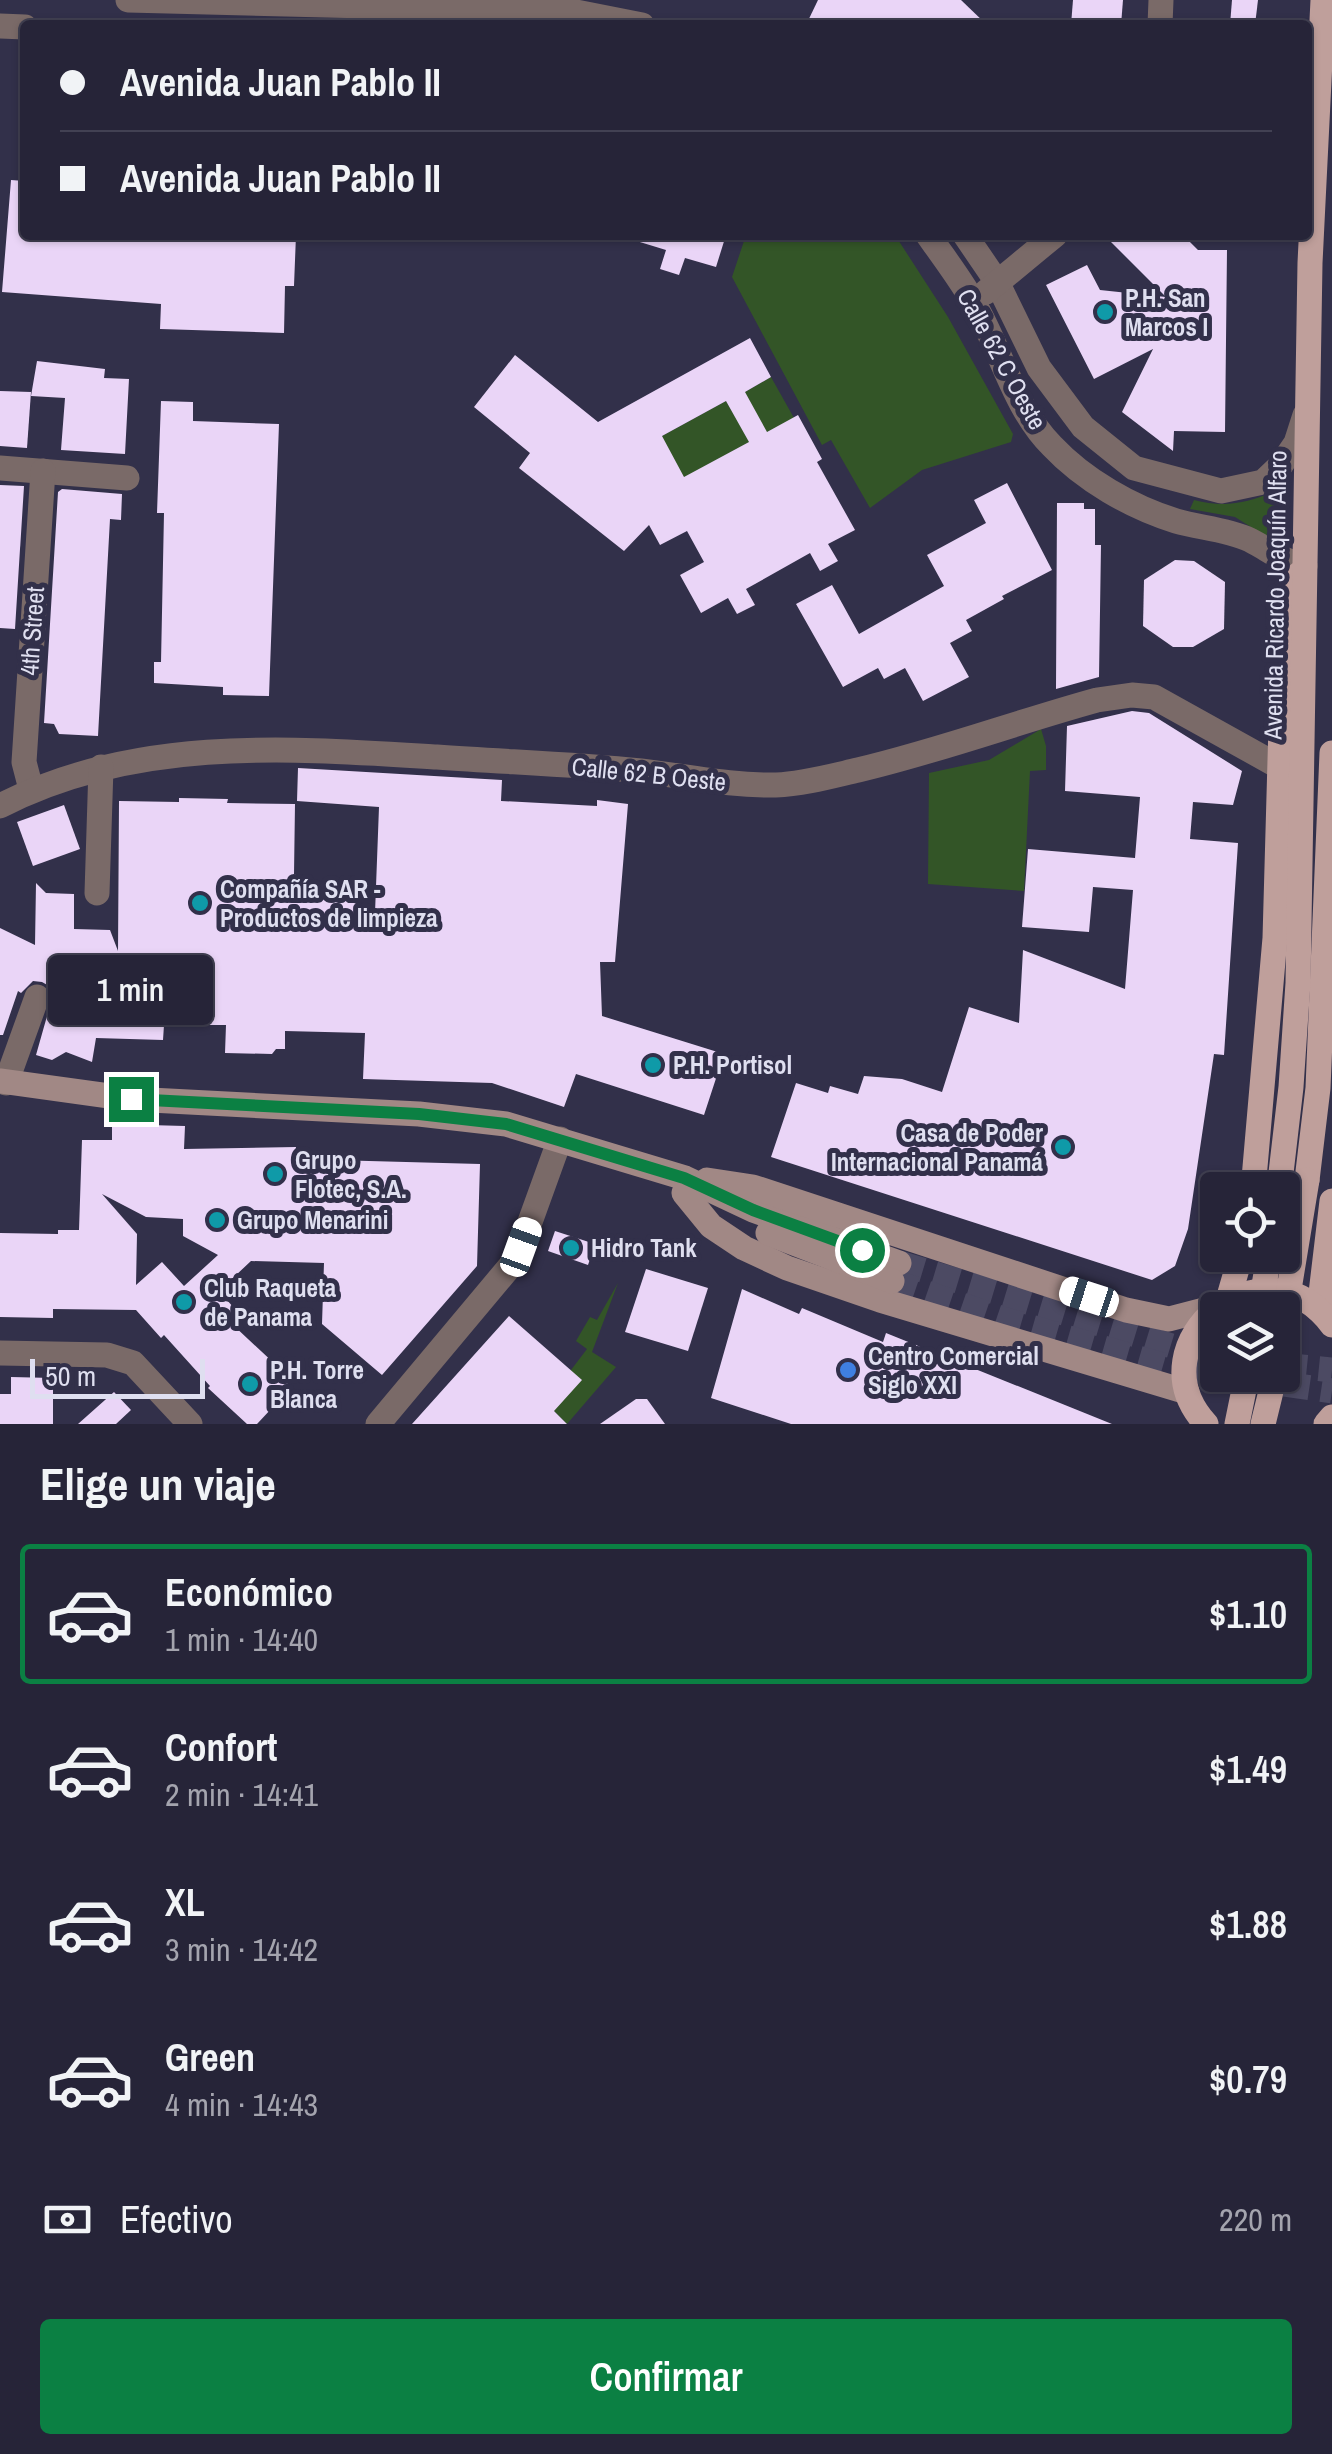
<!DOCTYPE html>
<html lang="es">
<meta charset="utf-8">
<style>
:root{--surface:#262438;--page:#323043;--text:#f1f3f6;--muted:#a4a4ae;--line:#424153;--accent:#0b8043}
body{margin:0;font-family:"Archivo Narrow",sans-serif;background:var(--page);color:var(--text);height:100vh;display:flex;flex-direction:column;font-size:38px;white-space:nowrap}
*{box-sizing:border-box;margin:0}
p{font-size:32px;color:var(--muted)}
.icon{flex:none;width:55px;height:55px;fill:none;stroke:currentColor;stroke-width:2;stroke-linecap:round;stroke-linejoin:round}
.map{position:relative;height:1424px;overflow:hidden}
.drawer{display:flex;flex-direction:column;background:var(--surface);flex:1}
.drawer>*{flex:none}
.guide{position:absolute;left:20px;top:20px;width:1292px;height:220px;border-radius:10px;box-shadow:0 2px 8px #0004,0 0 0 2px var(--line);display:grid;align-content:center;height:220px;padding:0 40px;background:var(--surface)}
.controls{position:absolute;left:1200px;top:1172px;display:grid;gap:20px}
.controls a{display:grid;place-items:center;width:100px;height:100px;border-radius:10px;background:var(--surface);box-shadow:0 2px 8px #0004,0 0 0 2px var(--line);font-size:50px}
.scale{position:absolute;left:30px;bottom:25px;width:175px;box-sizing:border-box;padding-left:10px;border:5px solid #dfdff0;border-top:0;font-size:28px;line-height:35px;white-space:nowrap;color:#dfdff0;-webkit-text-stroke:8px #32304a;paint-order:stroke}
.end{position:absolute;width:45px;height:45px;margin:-22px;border:12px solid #0b8043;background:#fff;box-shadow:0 0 0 5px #fff}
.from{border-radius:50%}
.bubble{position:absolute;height:70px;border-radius:10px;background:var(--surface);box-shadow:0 2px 8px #0004,0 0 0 2px var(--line);font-size:32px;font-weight:600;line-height:70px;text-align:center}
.car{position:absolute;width:30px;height:60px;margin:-30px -15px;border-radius:12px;box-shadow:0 0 8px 2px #0007;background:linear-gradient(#fff 24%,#345 0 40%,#fff 0 76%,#345 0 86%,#fff 0)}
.guide b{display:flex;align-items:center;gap:35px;height:95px;font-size:38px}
.guide b+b{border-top:2px solid var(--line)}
.guide i{width:25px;height:25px;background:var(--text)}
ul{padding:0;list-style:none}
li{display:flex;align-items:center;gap:30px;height:140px;margin:0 20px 15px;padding:0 20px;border:5px solid transparent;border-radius:10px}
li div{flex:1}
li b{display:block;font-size:38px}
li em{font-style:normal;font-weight:600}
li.current{border-color:var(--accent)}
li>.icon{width:90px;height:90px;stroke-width:1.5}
h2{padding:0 40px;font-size:45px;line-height:120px}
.pay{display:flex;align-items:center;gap:25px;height:110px;padding:0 40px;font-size:38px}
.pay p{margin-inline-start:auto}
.action{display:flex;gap:20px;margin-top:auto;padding:20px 40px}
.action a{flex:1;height:115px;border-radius:10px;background:var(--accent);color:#fff;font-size:40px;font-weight:600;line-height:115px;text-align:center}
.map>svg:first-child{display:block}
.green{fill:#335527}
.building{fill:#ead5f7;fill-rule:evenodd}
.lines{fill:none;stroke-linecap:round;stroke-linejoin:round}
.secondary-tunnel{stroke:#4c4a63;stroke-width:25;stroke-dasharray:25 12;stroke-linecap:butt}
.minor{stroke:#7a6a68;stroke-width:25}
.secondary{stroke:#a18885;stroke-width:25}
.primary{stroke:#bf9f9b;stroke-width:25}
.primary-bridge{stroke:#bf9f9b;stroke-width:25}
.route{stroke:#0b8043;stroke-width:12}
.culture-dot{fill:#0f9aa8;stroke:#32304a;stroke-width:4}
.shop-dot{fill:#3f7fe0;stroke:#32304a;stroke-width:4}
.labels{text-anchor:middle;stroke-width:10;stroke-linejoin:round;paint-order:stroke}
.poi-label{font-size:25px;font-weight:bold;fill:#dfdff0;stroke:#32304a;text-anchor:start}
.street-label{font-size:25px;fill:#dfdff0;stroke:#32304a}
</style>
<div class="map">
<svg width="1332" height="1424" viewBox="0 0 1332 1424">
<rect width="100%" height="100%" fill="#32304a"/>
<g class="green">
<polygon points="746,235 895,235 948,317 1013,434 1011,442 922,470 870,508 831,440 822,445 732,277"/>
<polygon points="771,377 794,418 641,501 662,436 726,401 736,418 745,392"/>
<path d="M 1287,484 L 1281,546 L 1235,517 L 1190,509 L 1194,500 C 1228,509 1257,502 1287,484 Z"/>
<polygon points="1041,729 1046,746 1046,770 1030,771 1024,891 928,884 929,773 989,760"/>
<polygon points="618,1283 592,1352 616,1367 567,1424 554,1411 571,1370 587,1349 576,1341 590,1317 597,1320"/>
</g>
<g class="building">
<polygon points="818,0 961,0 987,25 806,25"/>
<polygon points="1073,0 1123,0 1121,25 1071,25"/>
<polygon points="1232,0 1258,0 1255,25 1230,25"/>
<polygon points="11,180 25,181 25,235 296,235 294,286 285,286 284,333 160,329 161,304 2,292"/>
<polygon points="631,235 726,235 716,267 685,258 679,275 660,269 666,250 630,239"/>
<polygon points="1104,235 1183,235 1198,250 1227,250 1225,432 1174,431 1173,451 1122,412 1153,349 1094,379 1046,285 1087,265 1100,290 1166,297"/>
<path d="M 750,338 L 771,377 L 745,392 L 767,432 L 798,415 L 822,459 L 817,462 L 855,530 L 828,544 L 838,561 L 820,571 L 810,553 L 746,589 L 755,605 L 737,614 L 728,598 L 701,613 L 680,575 L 704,562 L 687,531 L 660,545 L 649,525 L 624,551 L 519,468 L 530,453 L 474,407 L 515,355 L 598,422 ZM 726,401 L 749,442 L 684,477 L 662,436 Z"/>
<polygon points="37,361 105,369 104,378 129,379 125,454 61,450 65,398 31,396"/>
<polygon points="0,391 31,392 27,448 0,446"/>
<polygon points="161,401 193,402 193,421 279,424 269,696 223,695 223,687 154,683 154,662 161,662 164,513 157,513"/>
<polygon points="1007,483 1052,570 1002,596 1004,599 966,620 972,631 950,643 969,677 923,701 905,668 884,679 878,668 843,687 796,604 832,585 859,634 944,586 927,555 986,523 974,500"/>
<polygon points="0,485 24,486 15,629 0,628"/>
<polygon points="62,489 122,494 121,520 110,519 98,736 59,734 54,724 44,723 58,492"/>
<polygon points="1057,503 1084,503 1084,509 1095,509 1095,545 1101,545 1099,677 1056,689"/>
<polygon points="1175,560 1194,561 1225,582 1224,629 1193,647 1173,647 1143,626 1144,580"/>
<polygon points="1132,711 1149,713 1242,771 1233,805 1193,802 1190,839 1238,843 1224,1055 1214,1054 1188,1229 1175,1266 1152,1280 771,1157 796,1083 828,1093 830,1086 858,1094 864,1076 902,1079 942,1092 969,1007 1019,1023 1023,950 1125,989 1133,890 1093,887 1089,932 1022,927 1028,849 1135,858 1140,797 1065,791 1067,726"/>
<polygon points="298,768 502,780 501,801 597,806 597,800 628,804 615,962 600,962 602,1016 724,1054 704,1115 576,1074 564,1107 492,1083 363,1079 365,1033 285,1031 285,1049 276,1049 272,1054 225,1053 226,1025 164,1025 163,1040 96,1038 92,1062 66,1052 52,1060 36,1055 53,995 49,986 42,982 33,981 21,993 18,991 3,1035 0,1035 0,928 35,945 36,883 46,893 74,894 74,929 110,930 118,951 119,801 179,802 179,798 228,799 227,803 295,804 294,874 375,913 379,807 297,801"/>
<polygon points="64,805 80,849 33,866 17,822"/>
<path d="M 112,1124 L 185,1126 L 184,1149 L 296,1147 L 295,1159 L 480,1164 L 477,1266 L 382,1375 L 322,1324 L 324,1263 L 251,1261 L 219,1291 L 241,1316 L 232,1324 L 292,1380 L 284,1388 L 287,1392 L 257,1424 L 247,1424 L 208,1388 L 210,1386 L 164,1335 L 161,1338 L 136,1310 L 53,1309 L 53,1318 L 0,1317 L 0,1233 L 58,1234 L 58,1230 L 79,1230 L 82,1140 L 112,1140 ZM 102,1194 L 146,1217 L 183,1219 L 183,1236 L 218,1255 L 184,1286 L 162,1262 L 136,1285 L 137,1234 Z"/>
<polygon points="555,1231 595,1244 588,1265 548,1251"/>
<polygon points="646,1269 708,1288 688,1351 625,1332"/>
<polygon points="742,1289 799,1314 802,1308 883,1342 886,1333 1112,1424 791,1424 711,1398"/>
<polygon points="509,1316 582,1380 554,1411 567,1424 412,1424"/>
<polygon points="11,1377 53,1378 53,1424 0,1424 0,1394 11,1394"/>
<polygon points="114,1392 131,1410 116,1424 78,1424"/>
<polygon points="636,1399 647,1399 665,1424 600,1424"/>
</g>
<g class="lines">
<g class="secondary-tunnel">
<polyline points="899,1263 1195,1353 1218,1356"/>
<polyline points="892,1281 1006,1320 1169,1367 1332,1391"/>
<polyline points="1282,1365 1332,1370"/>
</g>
<g class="minor">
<polyline points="128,0 571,11 642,25"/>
<polyline points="1160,25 1161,0"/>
<polyline points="0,26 25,27"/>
<path d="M 928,235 C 944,258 962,281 975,305 C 1001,350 1014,408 1052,446 C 1084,480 1131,507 1176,521 C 1200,528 1226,529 1250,540 C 1273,552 1278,559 1305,566"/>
<polyline points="965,235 997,282 1039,368 1083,427 1134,468 1221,491 1263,482 1281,465 1296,443 1305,415"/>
<polyline points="986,292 1055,235"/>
<polyline points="0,468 127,478"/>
<polyline points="31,789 24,762 43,471"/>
<path d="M 0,806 C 135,736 290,748 437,757 C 505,762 573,764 641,771 C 686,776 730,786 776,785 C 803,784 832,776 858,770 C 939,751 1017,722 1097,700 L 1132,695 L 1154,697 L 1278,766"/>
<polyline points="97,893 101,767"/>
<polyline points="6,1083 37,997"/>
<polyline points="0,1353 107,1355 133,1363 190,1424"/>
<polyline points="378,1424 517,1258 560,1139"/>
</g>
<g class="secondary">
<polyline points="0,1081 131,1099 419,1114 506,1124 685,1178 753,1210 899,1263"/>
<polyline points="707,1180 753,1187 1126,1310 1169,1319 1219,1306"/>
<polyline points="684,1193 711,1226 744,1248 787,1268 880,1300 1187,1392"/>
<polyline points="768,1233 892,1281"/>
</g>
<g class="primary">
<polyline points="1307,1180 1318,1088 1332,753"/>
<polyline points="1253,1190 1275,938 1284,618 1292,584 1299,574"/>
<polyline points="1279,1190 1291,1087 1298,983 1310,263 1323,0"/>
<polyline points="1228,1300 1241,1255"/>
<polyline points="1319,1310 1332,1201"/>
<path d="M 1206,1424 C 1131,1342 1266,1234 1332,1325"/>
<polyline points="1326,1424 1332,1417"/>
</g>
<g class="primary-bridge">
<polyline points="1260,1310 1269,1255"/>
<polyline points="1282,1332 1307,1180"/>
<polyline points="1237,1424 1247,1375"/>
<polyline points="1263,1424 1275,1375"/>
</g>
</g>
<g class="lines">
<polyline class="route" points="131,1099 419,1114 506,1124 684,1178 753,1210 862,1250"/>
</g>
<g class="culture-dot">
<circle cx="1105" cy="312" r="10"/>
<circle cx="200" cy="903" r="10"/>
<circle cx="653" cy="1065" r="10"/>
<circle cx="1063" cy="1147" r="10"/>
<circle cx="275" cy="1174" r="10"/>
<circle cx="217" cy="1220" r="10"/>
<circle cx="571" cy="1248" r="10"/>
<circle cx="184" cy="1302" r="10"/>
<circle cx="250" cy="1384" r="10"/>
</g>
<circle class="shop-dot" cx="848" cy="1370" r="10"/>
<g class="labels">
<g class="poi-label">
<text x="1125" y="307">P.H. San<tspan x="1125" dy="29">Marcos I</tspan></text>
<text x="220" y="898">Compañía SAR -<tspan x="220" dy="29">Productos de limpieza</tspan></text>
<text x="673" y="1074">P.H. Portisol</text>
<text x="1043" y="1142" text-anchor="end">Casa de Poder<tspan x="1043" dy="29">Internacional Panamá</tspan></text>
<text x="295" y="1169">Grupo<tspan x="295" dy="29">Flotec, S.A.</tspan></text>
<text x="237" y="1229">Grupo Menarini</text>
<text x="591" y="1257">Hidro Tank</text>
<text x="204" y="1297">Club Raqueta<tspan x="204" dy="29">de Panama</tspan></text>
<text x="868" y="1365">Centro Comercial<tspan x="868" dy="29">Siglo XXI</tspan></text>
<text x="270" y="1379">P.H. Torre<tspan x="270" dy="29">Blanca</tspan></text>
</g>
<g class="street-label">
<text transform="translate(1002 359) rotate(61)" y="9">Calle 62 C Oeste</text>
<text transform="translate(1275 595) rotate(-89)" y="9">Avenida Ricardo Joaquín Alfaro</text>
<text transform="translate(32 631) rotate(-86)" y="9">4th Street</text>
<text transform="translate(649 774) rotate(6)" y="9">Calle 62 B Oeste</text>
</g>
</g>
</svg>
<div class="controls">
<a><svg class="icon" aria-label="locate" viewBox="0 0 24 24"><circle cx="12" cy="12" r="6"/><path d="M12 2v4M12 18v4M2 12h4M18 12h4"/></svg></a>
<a><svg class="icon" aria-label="layers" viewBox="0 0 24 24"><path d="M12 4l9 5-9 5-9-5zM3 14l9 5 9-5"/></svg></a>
</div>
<div class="scale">50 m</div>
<i class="end from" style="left:862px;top:1250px"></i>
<i class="end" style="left:131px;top:1099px"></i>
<div class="bubble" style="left:48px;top:955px;width:165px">1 min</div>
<i class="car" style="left:521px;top:1247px;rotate:20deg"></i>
<i class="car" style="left:1089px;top:1297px;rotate:288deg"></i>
<div class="guide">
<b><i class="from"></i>Avenida Juan Pablo II</b>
<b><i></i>Avenida Juan Pablo II</b>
</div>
</div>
<section class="drawer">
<h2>Elige un viaje</h2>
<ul>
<li class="current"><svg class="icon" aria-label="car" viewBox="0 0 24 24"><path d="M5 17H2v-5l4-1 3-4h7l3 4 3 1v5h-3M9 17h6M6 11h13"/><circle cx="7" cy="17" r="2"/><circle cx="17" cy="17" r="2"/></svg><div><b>Económico</b><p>1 min · 14:40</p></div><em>$1.10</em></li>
<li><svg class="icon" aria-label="car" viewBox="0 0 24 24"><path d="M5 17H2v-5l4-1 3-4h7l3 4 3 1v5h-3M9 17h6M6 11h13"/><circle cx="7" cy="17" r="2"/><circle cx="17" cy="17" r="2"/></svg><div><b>Confort</b><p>2 min · 14:41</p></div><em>$1.49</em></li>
<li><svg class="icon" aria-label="car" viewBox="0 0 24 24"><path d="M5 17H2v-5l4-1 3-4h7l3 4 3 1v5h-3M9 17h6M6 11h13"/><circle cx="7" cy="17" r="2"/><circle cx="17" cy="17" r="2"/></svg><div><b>XL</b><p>3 min · 14:42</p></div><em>$1.88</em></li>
<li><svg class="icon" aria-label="car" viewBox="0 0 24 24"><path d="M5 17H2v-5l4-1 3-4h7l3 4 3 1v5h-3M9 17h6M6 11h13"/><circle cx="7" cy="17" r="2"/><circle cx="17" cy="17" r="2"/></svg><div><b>Green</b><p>4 min · 14:43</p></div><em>$0.79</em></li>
</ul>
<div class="pay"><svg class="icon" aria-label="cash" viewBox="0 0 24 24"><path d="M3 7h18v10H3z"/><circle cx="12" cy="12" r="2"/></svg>Efectivo<p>220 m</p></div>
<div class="action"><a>Confirmar</a></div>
</section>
